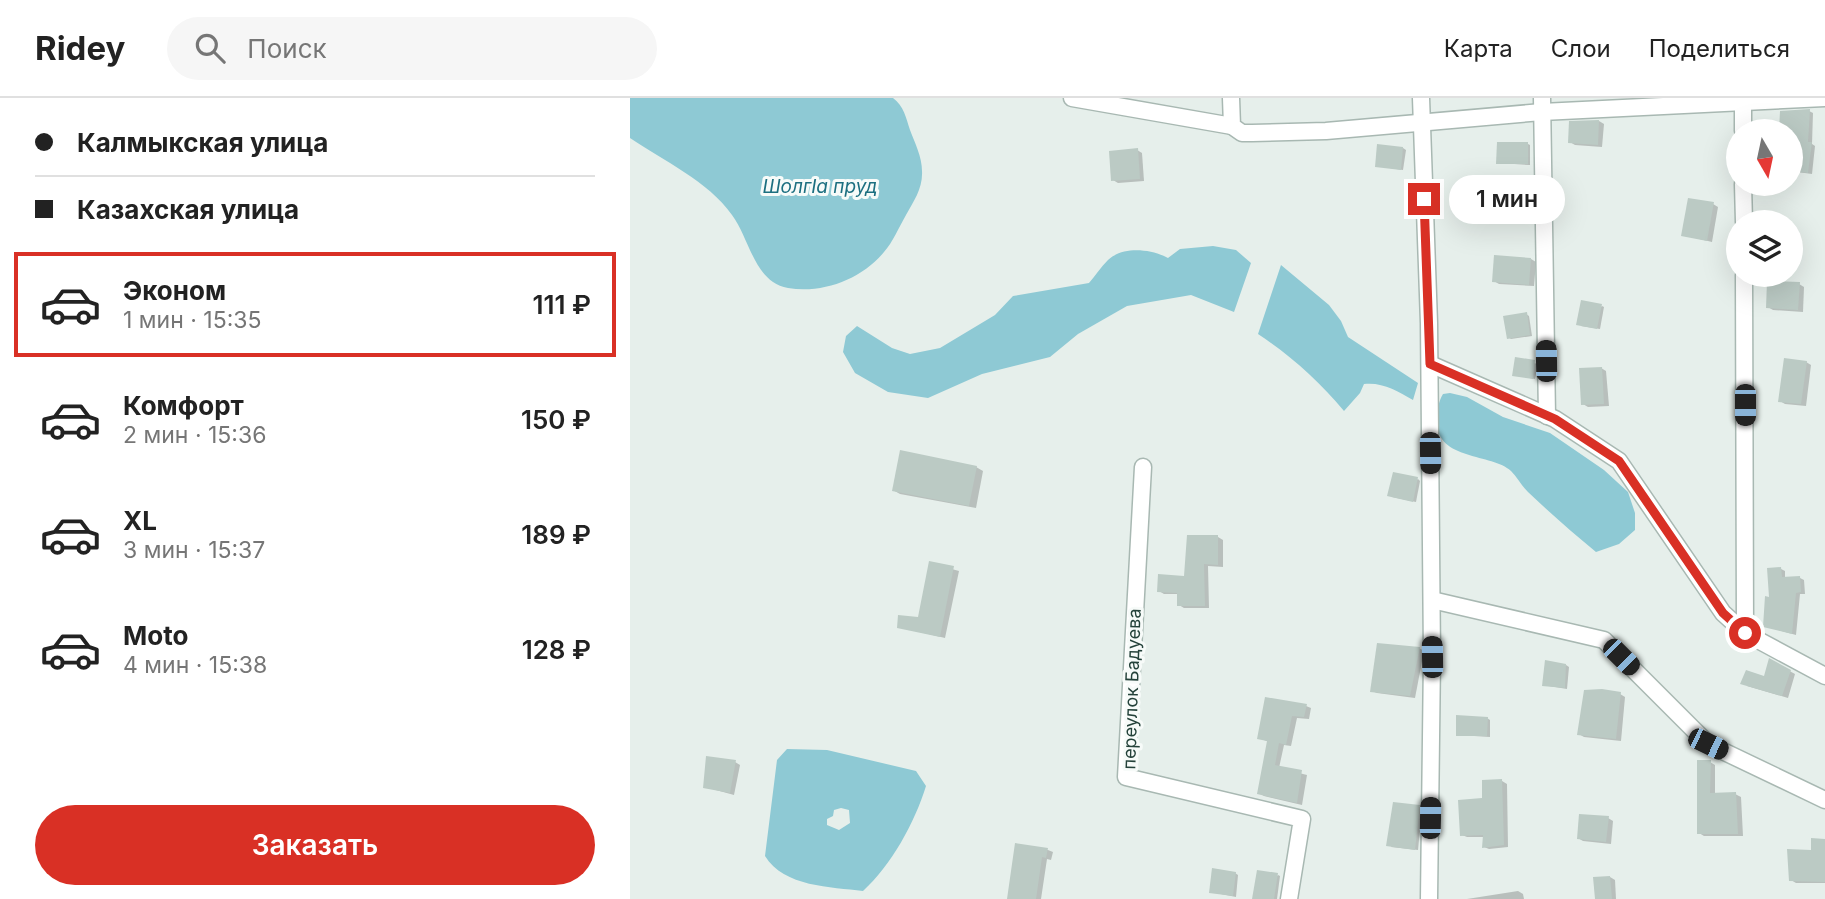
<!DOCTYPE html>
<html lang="ru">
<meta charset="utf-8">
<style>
:root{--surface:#fff;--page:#f6f6f6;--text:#222;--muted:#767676;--line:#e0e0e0;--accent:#d93025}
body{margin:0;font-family:Inter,sans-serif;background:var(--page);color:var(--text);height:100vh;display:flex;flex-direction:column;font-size:26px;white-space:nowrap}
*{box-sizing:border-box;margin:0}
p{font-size:23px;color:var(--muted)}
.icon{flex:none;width:38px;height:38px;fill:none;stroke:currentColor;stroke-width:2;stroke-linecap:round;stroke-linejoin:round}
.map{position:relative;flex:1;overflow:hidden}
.details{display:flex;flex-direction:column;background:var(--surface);width:630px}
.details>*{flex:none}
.guide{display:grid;align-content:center;height:154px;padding:0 35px;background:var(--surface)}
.needle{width:46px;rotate:171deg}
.controls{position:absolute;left:1096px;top:21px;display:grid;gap:14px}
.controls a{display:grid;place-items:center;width:77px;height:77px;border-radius:50%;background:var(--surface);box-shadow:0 7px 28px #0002;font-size:35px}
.end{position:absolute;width:32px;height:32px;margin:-16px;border:9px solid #d93025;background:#fff;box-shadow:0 0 0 4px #fff}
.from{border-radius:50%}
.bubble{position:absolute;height:49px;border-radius:24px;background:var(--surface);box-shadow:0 7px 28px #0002;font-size:23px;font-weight:600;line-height:49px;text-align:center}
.car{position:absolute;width:21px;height:42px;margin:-21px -10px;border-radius:9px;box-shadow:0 0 5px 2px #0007;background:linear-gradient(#222 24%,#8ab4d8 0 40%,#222 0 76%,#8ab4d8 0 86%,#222 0)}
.guide b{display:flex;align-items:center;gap:24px;height:66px;font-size:26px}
.guide b+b{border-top:2px solid var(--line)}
.guide i{width:18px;height:18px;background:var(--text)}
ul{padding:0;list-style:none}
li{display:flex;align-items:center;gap:21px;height:105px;margin:0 14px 10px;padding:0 21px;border:4px solid transparent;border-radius:0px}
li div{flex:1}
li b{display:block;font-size:26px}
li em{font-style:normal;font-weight:600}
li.selected{border-color:var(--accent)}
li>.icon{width:63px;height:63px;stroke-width:1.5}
.button{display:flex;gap:14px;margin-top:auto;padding:14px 35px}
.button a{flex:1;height:80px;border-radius:42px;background:var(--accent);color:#fff;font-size:28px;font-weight:600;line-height:80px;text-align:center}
header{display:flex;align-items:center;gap:42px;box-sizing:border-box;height:98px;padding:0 35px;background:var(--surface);border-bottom:2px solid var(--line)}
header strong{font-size:33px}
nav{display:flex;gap:38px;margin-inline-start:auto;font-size:24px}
.search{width:490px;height:63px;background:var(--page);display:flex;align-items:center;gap:18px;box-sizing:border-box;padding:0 24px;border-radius:38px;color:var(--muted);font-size:26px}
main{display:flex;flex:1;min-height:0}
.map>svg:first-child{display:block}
.water{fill:#8ec9d4;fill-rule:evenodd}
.shadow{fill:#0003}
.building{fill:#bbcac4}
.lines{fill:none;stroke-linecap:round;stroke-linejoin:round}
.minor-casing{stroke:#a8b8b2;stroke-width:19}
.minor{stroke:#fff;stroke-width:16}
.route{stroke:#d93025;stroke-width:9}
.labels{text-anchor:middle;stroke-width:6;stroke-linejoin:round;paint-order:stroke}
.street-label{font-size:18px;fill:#24423a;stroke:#f7fbf9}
.water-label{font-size:19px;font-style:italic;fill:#1c6f80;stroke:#f7fbf9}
</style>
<header>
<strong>Ridey</strong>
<div class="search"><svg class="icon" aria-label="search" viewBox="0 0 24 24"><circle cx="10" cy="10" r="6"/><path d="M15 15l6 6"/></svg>Поиск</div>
<nav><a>Карта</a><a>Слои</a><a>Поделиться</a></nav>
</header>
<main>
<section class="details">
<div class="guide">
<b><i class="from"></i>Калмыкская улица</b>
<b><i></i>Казахская улица</b>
</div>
<ul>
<li class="selected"><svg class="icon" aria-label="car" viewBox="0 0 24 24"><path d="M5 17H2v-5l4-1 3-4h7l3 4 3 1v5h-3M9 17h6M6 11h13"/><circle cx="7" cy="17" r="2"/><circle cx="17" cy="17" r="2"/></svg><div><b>Эконом</b><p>1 мин · 15:35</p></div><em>111 ₽</em></li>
<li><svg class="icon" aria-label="car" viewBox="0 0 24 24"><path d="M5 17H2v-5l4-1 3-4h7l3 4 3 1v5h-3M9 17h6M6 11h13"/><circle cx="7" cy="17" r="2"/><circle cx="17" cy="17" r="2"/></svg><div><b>Комфорт</b><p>2 мин · 15:36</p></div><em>150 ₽</em></li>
<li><svg class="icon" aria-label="car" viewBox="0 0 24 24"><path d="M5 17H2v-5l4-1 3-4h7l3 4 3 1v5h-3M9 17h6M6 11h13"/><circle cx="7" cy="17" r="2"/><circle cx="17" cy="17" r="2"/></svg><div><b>XL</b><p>3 мин · 15:37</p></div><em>189 ₽</em></li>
<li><svg class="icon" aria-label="car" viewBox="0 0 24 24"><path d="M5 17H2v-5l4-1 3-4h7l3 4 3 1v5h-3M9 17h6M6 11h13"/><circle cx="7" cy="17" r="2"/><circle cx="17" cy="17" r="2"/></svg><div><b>Moto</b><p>4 мин · 15:38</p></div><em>128 ₽</em></li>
</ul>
<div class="button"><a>Заказать</a></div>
</section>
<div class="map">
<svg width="1195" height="801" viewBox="0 0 1195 801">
<rect width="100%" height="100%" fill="#e6efeb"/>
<g class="water">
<path d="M 0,0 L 263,0 C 274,8 276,20 280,32 C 285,45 292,59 292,73 C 293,90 284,103 276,117 C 269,129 263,144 254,154 C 232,181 193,196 158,190 C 124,184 120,141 102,117 C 78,83 34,63 0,40 Z"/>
<path d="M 583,148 L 606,152 L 621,165 L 604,214 L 561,197 L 497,208 L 448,236 L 420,259 L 352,276 L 298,300 L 258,294 L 225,275 L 213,254 L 216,238 L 227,228 L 262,250 L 280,256 L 310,250 L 365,217 L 383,198 L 459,185 C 465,178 471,169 478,162 C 493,148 521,151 538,160 L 550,151 Z"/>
<path d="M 651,167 L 699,207 L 711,223 L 718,239 L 788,285 L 783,302 C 767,293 753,284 734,286 L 730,295 L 714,313 C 689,283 661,258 628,236 Z"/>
<path d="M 820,295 L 837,299 L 873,319 L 920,335 L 974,372 L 998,394 L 1005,415 L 1005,432 L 989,446 L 966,454 C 943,435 920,415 898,394 C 891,387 887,379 881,373 C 862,355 804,363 807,321 C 808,312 808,304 813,296 Z"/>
<path d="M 157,651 L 197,652 L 286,673 L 296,688 C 285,724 261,768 233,793 C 201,789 154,789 135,758 L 147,662 ZM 211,710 L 219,712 L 220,725 L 209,732 L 197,727 L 197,721 L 203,718 L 204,712 Z"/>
</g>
<g class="shadow">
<polygon points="1179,13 1183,15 1182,46 1185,48 1182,76 1160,73 1160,33 1151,33 1152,14"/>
<polygon points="969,23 974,26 972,49 945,47 940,44"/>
<polygon points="898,46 900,47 900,67 868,65"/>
<polygon points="773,50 776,52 773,72 746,68"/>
<polygon points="507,52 512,55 514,83 488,85 483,82"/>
<polygon points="1083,106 1088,109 1082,144 1053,137"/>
<polygon points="1160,140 1165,142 1163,163 1160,163"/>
<polygon points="901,161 906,164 904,188 869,186 864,183"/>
<polygon points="1169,186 1174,189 1173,214 1143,212 1138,209"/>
<polygon points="972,208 974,209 970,231 951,228"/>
<polygon points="896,216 899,218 902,238 881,241 878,239"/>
<polygon points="886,261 908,266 905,281 884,277"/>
<polygon points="1176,264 1181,267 1176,308 1155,306 1150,303"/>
<polygon points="971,270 976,273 979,308 958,309 953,306"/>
<polygon points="346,369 353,373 346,410 270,396 263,392"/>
<polygon points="788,381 790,383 786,404 762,399"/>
<polygon points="588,439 593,442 593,469 578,468 579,510 554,510 549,507 549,496 534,496 529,493 555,480"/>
<polygon points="300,465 329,473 315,540 269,529 289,521"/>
<polygon points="1151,471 1155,473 1155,481 1170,480 1174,482 1175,496 1170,496 1166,537 1134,528"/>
<polygon points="789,550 794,553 785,600 747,595 742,593"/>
<polygon points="1141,563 1165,576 1158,600 1117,588 1135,580"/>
<polygon points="936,567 939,569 937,591 913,587"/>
<polygon points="990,596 995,599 991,643 954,639 949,636"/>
<polygon points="676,608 681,610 679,621 667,620 661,648 654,647 649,670 677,677 672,707 634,698 629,695 639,644 629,640"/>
<polygon points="857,620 860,622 860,639 828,637"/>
<polygon points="105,664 110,667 104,697 75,689"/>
<polygon points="1080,664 1085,667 1085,696 1105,696 1111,699 1113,738 1074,738 1069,735"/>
<polygon points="872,683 877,686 878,749 859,751 854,749 855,739 837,739 832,737 854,701"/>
<polygon points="789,709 792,710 788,752 761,749"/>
<polygon points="978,720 983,723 981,746 953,743 948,740"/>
<polygon points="1195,743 1195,785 1166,785 1161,782 1183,753"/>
<polygon points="386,747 418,752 423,754 421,762 417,761 411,801 379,801"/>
<polygon points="605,775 608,777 606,799 581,794"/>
<polygon points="648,777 650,778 647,801 626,801"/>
<polygon points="980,779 985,782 986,801 967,801"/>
<polygon points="888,793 893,796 894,801 837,801"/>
</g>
<g class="building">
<polygon points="1180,11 1178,44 1182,44 1178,75 1160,73 1160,33 1149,33 1150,13"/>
<polygon points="969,22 968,47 938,45 939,23"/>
<polygon points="867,44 898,44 898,66 866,66"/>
<polygon points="747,46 773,49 771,72 745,69"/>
<polygon points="508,50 510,81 481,83 479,53"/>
<polygon points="1058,100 1084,104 1077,143 1051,138"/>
<polygon points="864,157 901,160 899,187 862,184"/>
<polygon points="1137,183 1170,184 1168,212 1136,210"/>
<polygon points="951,202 972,206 967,231 946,227"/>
<polygon points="897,214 900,237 877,241 873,218"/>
<polygon points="885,259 905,262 903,281 882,278"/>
<polygon points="1154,260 1177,263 1171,306 1148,304"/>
<polygon points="972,269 974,306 951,307 949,270"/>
<polygon points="270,352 347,368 339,408 262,393"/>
<polygon points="763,374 788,379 783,404 757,398"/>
<polygon points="557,437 588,437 588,467 574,466 575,508 547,508 547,495 527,494 528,476 554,478"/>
<polygon points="299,463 324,468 310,539 267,530 268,517 288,519"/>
<polygon points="1151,469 1152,479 1170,478 1171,494 1166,495 1162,536 1133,529 1135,498 1139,499 1137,470"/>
<polygon points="747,545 790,549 780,598 740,594"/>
<polygon points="1139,560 1161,572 1152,598 1110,586 1116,572 1134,578"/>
<polygon points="915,562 936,566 935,590 912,588"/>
<polygon points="972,591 991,594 986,641 947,637 954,592"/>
<polygon points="635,599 677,606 674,619 662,618 656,647 649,645 645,667 672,672 667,705 627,696 637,643 627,641"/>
<polygon points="826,617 858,619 857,638 826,638"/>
<polygon points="76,658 106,662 100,695 73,690"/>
<polygon points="1067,662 1081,662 1080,695 1106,694 1108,736 1067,736"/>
<polygon points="872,681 874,747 852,750 853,737 830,738 828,702 852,700 852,682"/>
<polygon points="763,704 790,707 785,752 756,748"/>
<polygon points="949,716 979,718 976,744 947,741"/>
<polygon points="1181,740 1195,741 1195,784 1159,783 1157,751 1181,752"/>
<polygon points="385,745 418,750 416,760 412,759 406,801 377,801"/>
<polygon points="582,770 606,774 603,798 579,795"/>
<polygon points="627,772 648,775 644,801 622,801"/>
<polygon points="980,778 982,801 965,801 963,779"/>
</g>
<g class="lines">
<g class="minor-casing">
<g id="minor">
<polyline points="442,0 602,28"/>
<polyline points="601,0 602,28 612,35 622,35 696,33 912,14 1195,0"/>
<polyline points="791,0 799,225 802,559 799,801"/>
<polyline points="912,0 917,318"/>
<polyline points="1113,0 1113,33"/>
<polyline points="1113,86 1114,124"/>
<polyline points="1114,177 1115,535"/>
<polyline points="800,266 925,321 989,363 1093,515 1115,535 1195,578"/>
<polyline points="513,369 496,679 672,721 659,801"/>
<polyline points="802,502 974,542 1078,646 1195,702"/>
</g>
</g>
<use href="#minor" class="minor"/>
</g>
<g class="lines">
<polyline class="route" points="794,101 800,266 925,321 989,363 1093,515 1115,535"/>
</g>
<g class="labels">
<g class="street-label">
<text transform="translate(502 591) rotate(-88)" y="6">переулок Бадуева</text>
</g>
<g class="water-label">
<text x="190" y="95">ШолгIа пруд</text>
</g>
</g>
</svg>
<div class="controls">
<a><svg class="needle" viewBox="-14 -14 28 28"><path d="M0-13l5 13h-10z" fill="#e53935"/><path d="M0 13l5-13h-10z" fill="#767676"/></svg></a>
<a><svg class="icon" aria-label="layers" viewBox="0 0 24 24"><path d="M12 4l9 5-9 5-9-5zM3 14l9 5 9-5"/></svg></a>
</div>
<i class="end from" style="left:1115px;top:535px"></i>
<i class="end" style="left:794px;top:101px"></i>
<div class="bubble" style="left:819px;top:77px;width:116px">1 мин</div>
<i class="car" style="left:916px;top:263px;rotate:359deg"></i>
<i class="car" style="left:1115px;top:307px;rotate:180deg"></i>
<i class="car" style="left:800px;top:355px;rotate:179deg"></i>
<i class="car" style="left:802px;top:559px;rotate:359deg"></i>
<i class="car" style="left:991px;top:559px;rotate:135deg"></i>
<i class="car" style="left:1078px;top:646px;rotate:116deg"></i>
<i class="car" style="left:800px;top:720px;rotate:1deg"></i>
</div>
</main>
